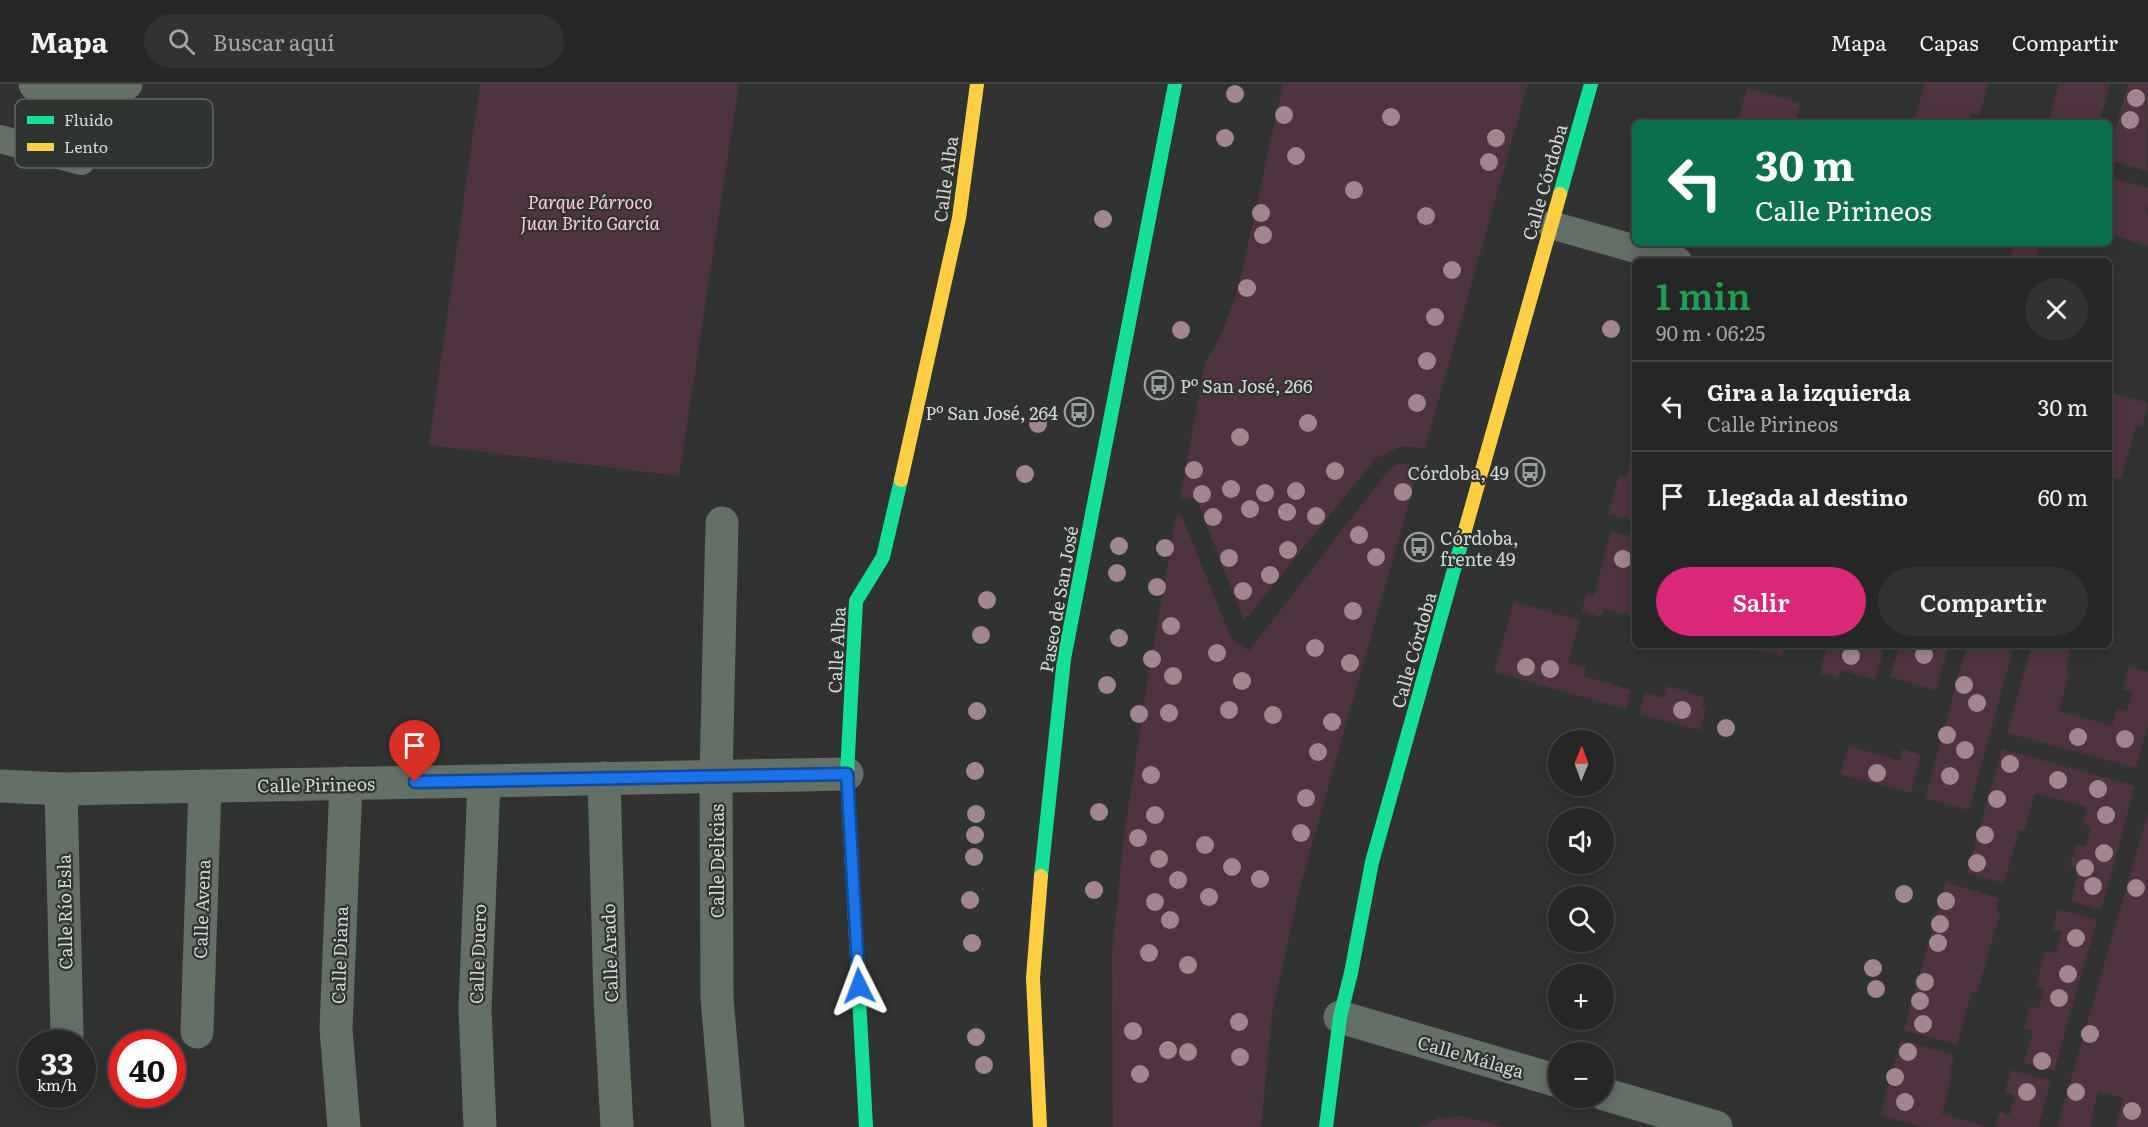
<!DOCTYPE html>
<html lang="es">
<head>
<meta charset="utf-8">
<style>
  body { margin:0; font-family:Literata,serif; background:#313232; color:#f1f3f6; height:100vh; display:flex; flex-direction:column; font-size:22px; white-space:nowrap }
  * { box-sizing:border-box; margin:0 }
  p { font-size:20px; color:#a3a5a7 }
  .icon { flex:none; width:33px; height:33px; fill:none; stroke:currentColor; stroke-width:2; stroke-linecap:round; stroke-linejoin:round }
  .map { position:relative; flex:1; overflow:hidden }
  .side { position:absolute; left:1632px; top:174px; width:480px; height:390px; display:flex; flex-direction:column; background:#252626; border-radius:9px; box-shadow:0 3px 15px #0003,0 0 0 2px #424343 }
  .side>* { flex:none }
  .guide { position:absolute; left:1632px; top:36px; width:480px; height:126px; border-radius:9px; box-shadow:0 3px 15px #0003,0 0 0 2px #424343; background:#0b6e4f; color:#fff; overflow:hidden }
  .needle { width:39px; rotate:1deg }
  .buttons { position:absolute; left:1548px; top:646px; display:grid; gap:12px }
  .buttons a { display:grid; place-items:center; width:66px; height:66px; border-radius:50%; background:#252626; box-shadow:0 3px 15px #0003,0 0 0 2px #424343; font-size:30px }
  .speed { position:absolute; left:18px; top:946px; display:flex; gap:12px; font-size:30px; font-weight:700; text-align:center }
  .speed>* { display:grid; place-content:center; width:78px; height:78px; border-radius:50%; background:#252626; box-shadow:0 3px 15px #0003,0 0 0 2px #424343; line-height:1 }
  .speed small { font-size:15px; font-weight:400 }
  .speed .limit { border:9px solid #d22; background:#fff; color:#111 }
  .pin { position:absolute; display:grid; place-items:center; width:51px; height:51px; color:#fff; margin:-62px -26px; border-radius:50% 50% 50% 0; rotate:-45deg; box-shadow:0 0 6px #0007 }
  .pin .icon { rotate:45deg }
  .me { position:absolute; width:66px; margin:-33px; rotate:357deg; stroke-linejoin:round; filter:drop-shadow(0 0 4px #0008) }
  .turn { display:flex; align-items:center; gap:21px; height:126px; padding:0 24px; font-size:27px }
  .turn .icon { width:78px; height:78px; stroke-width:2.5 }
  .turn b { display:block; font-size:42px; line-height:51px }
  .round { display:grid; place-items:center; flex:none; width:63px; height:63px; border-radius:32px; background:#313232 }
  .headline { display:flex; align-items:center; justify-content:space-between; height:102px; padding:0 24px }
  h1 { font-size:36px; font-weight:600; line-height:45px; color:#1e9e55 }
  .button { display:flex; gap:12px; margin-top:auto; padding:12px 24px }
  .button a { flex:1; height:69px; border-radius:36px; background:#db2777; color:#fff; font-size:24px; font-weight:600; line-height:69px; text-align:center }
  .button a+a { background:#313232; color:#f1f3f6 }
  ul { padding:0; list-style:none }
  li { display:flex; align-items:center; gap:18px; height:90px; padding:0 24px; border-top:2px solid #424343 }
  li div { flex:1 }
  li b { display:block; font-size:22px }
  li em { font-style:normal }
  header { display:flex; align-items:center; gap:36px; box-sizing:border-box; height:84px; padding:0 30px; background:#252626; border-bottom:2px solid #424343 }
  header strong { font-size:28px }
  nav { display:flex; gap:33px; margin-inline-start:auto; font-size:21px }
  .search { width:420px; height:54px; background:#313232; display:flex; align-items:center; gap:15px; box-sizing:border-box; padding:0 21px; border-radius:33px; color:#a3a5a7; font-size:22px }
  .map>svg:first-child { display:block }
</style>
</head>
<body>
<header>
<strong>Mapa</strong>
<div class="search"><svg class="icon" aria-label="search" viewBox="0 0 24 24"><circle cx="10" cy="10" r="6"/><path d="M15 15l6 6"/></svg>Buscar aquí</div>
<nav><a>Mapa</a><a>Capas</a><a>Compartir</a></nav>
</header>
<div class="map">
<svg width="2148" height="1043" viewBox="0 0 2148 1043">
  <rect width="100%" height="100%" fill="#313332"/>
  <!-- green -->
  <g fill="#4e3440">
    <path d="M 480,0 L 739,0 L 679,392 L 429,361 Z"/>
    <path d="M 1283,0 L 1528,0 L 1425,364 L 1401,362 L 1376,374 L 1244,537 L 1197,416 L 1180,414 L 1205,279 L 1222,249 L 1238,206 Z"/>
    <path d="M 1925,0 L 1989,0 L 1979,31 L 1971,29 L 1968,39 L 1913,39 Z"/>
    <path d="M 2059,0 L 2110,0 L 2099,39 L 2048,39 Z"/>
    <path d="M 2128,0 L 2148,0 L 2147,87 L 2109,76 L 2109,70 Z"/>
    <path d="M 1747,4 L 1801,19 L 1795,39 L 1737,39 Z"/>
    <path d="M 2109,93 L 2148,104 L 2148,121 L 2146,129 L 2148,130 L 2148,162 L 2109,150 Z"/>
    <path d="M 2014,159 L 2041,159 L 2036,177 L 2009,177 Z"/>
    <path d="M 2109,308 L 2148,319 L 2142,343 L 2136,342 L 2121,395 L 2109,392 Z"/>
    <path d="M 1632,370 L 1635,370 L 1635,437 L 1608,430 L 1619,391 L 1626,393 Z"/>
    <path d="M 1404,380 L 1419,383 L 1300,803 L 1272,930 L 1261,1043 L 1113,1043 L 1112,870 L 1124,752 L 1147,600 L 1176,432 L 1182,432 L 1231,554 L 1249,567 L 1380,397 L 1395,381 Z"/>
    <path d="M 1611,447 L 1635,453 L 1635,533 L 1604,525 L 1601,533 L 1582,527 L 1586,510 L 1594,512 Z"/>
    <path d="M 1514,518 L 1580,536 L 1568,579 L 1586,584 L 1584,592 L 1631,606 L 1626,625 L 1494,588 Z"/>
    <path d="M 1750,561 L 1785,561 L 1782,572 L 1749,564 Z"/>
    <path d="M 1827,561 L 1863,561 L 1883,567 L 1875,596 L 1841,586 L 1838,594 L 1820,589 Z"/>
    <path d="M 1900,561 L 1949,561 L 1936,606 L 1890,593 Z"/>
    <path d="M 1967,561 L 2014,561 L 1969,726 L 1925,714 Z"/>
    <path d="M 2032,561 L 2051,561 L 2071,567 L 2066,586 L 2070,587 L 2059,627 L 2112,642 L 2117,625 L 2127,628 L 2132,608 L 2123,605 L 2129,582 L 2148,588 L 2148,640 L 2136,684 L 2007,649 Z"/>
    <path d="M 1667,602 L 1704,613 L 1702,623 L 1706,624 L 1700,646 L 1639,630 L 1645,609 L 1664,614 Z"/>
    <path d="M 1849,662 L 1899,677 L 1903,665 L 1921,671 L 1911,709 L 1840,690 Z"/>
    <path d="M 2002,665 L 2135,702 L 2101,826 L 2071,817 L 2079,785 L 2070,782 L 2076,760 L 2086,763 L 2091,743 L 2083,740 L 2087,723 L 2035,709 L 2024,747 L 2019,746 L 2004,799 L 1967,789 Z"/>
    <path d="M 2148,729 L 2148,1043 L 2116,1043 L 2123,1014 L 2098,1007 L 2090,1043 L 2057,1043 Z"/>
    <path d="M 1946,798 L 1999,814 L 1996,827 L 2000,829 L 1977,909 L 1972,907 L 1957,961 L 1904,946 Z"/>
    <path d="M 2058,825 L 2097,836 L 2054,987 L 2024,979 L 2033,947 L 2024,944 L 2030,922 L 2039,925 L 2044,905 L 2036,902 L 2045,867 L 2056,869 L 2062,848 L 2052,845 Z"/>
    <path d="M 1901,956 L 1954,971 L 1949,990 L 1952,991 L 1942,1030 L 1988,1043 L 1923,1043 L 1880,1031 Z"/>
    <path d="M 2011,986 L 2051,997 L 2038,1043 L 1995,1043 L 2000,1028 L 2009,1031 L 2015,1012 L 2005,1009 Z"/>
    <path d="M 1460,1032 L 1505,1043 L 1419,1043 L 1439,1034 Z"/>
  </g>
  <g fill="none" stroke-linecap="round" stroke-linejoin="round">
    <!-- lane -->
    <g stroke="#646f66" stroke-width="28">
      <path d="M 0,55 L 81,77"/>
      <path d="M 1551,141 L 1678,177"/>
    </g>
    <!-- street -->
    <g stroke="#646f66" stroke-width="33">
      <path d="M 35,0 L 47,11 L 105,12 L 126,0"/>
      <path d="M 722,439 L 716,692 L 717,914 L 728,1043"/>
      <path d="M 604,694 L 610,913 L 617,1043"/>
      <path d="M 0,702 L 61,705 L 847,690"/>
      <path d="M 61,705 L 67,951"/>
      <path d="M 1340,933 L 1558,997"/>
      <path d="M 197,948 L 205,702"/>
      <path d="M 1604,1010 L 1716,1043"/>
      <path d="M 344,1043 L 336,945 L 346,699"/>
      <path d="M 480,1043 L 475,925 L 484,697"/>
    </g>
    <!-- fast -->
    <g stroke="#16e098" stroke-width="14">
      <path d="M 1560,110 L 1591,0"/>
      <path d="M 1041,792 L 1064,575 L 1175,0"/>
      <path d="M 866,1043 L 847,690 L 856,517 L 883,473 L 901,396"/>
      <path d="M 1326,1043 L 1340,933 L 1351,889 L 1372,778 L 1462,457"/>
    </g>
    <!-- slow -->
    <g stroke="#ffcf43" stroke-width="14">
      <path d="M 901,396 L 959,134 L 977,0"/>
      <path d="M 1462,457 L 1560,110"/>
      <path d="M 1040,1043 L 1033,894 L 1041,792"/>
    </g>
  </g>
  <!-- trees -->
  <g fill="#a18691">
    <circle cx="1235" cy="10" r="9"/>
    <circle cx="2136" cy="14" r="9"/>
    <circle cx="1284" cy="31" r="9"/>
    <circle cx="1391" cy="33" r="9"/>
    <circle cx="2130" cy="36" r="9"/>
    <circle cx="1225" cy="54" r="9"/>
    <circle cx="1496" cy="54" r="9"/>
    <circle cx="1296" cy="72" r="9"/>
    <circle cx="1489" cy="78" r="9"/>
    <circle cx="1354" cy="106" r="9"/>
    <circle cx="1261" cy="129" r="9"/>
    <circle cx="1426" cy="132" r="9"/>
    <circle cx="1103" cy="135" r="9"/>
    <circle cx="1263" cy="151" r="9"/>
    <circle cx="1452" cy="186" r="9"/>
    <circle cx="1247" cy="204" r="9"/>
    <circle cx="1435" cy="233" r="9"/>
    <circle cx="1611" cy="245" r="9"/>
    <circle cx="1181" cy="246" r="9"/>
    <circle cx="1427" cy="277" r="9"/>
    <circle cx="1417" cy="319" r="9"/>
    <circle cx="1308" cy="339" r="9"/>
    <circle cx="1038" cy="340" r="9"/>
    <circle cx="1240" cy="353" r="9"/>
    <circle cx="1194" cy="386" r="9"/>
    <circle cx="1335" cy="387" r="9"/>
    <circle cx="1025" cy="390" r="9"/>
    <circle cx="1231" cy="405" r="9"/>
    <circle cx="1296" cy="407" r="9"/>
    <circle cx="1403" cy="408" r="9"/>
    <circle cx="1265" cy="409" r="9"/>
    <circle cx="1202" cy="410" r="9"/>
    <circle cx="1250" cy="425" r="9"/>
    <circle cx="1287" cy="428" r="9"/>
    <circle cx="1316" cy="432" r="9"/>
    <circle cx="1213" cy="433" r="9"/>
    <circle cx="1359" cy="451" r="9"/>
    <circle cx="1119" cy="462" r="9"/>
    <circle cx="1165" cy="464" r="9"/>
    <circle cx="1288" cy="466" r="9"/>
    <circle cx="1376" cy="473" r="9"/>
    <circle cx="1229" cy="474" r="9"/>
    <circle cx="1623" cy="475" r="9"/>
    <circle cx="1117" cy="489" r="9"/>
    <circle cx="1270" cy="491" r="9"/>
    <circle cx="1157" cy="503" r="9"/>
    <circle cx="1243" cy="507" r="9"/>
    <circle cx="987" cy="516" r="9"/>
    <circle cx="1353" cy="527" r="9"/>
    <circle cx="1171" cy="542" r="9"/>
    <circle cx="981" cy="551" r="9"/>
    <circle cx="1119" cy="554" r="9"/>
    <circle cx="1315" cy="564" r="9"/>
    <circle cx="1217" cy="569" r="9"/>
    <circle cx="1924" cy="571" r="9"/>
    <circle cx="1851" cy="572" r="9"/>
    <circle cx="1152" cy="575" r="9"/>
    <circle cx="1350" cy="579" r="9"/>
    <circle cx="1526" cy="583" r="9"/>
    <circle cx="1550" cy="585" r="9"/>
    <circle cx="1173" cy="592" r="9"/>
    <circle cx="1242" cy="597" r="9"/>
    <circle cx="1107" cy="601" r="9"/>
    <circle cx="1964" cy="601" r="9"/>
    <circle cx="1977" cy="619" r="9"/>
    <circle cx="1229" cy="626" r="9"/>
    <circle cx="1682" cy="626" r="9"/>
    <circle cx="977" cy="627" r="9"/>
    <circle cx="1169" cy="629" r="9"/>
    <circle cx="1139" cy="630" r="9"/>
    <circle cx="1273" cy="631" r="9"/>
    <circle cx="1332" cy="638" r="9"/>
    <circle cx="1726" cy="644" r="9"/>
    <circle cx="1947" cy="651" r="9"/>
    <circle cx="2078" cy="653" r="9"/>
    <circle cx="2125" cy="655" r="9"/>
    <circle cx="1965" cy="666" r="9"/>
    <circle cx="1318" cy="668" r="9"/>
    <circle cx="2010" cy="680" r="9"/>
    <circle cx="975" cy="687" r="9"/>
    <circle cx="1877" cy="689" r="9"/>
    <circle cx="1151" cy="691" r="9"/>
    <circle cx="1950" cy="692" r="9"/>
    <circle cx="2058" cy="696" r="9"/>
    <circle cx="2098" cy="705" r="9"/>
    <circle cx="1306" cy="714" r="9"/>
    <circle cx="1997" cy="715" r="9"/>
    <circle cx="1099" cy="728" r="9"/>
    <circle cx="976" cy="730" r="9"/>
    <circle cx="1155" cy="731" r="9"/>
    <circle cx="2106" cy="731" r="9"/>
    <circle cx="1301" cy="749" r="9"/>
    <circle cx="975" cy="751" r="9"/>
    <circle cx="1985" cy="751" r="9"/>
    <circle cx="1138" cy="754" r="9"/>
    <circle cx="1205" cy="761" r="9"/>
    <circle cx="2104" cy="769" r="9"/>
    <circle cx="974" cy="773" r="9"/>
    <circle cx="1159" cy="775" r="9"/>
    <circle cx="1977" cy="779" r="9"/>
    <circle cx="1232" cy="783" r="9"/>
    <circle cx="2085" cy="784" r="9"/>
    <circle cx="1260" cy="795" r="9"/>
    <circle cx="1178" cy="796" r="9"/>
    <circle cx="2093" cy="802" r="9"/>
    <circle cx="2136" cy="804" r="9"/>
    <circle cx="1094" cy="806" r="9"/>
    <circle cx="1904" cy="810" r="9"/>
    <circle cx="1209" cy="813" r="9"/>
    <circle cx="970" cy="816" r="9"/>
    <circle cx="1946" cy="817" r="9"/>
    <circle cx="1155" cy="818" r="9"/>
    <circle cx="1170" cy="836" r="9"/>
    <circle cx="1940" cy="840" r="9"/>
    <circle cx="2076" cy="854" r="9"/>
    <circle cx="972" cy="859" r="9"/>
    <circle cx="1938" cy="859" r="9"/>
    <circle cx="1149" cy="869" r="9"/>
    <circle cx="1188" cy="881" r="9"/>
    <circle cx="1873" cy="884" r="9"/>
    <circle cx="2068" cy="890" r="9"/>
    <circle cx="1925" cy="898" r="9"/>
    <circle cx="1876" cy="905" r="9"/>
    <circle cx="2059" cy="914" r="9"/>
    <circle cx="1920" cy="917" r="9"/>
    <circle cx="1239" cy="938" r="9"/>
    <circle cx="1923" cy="940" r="9"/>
    <circle cx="1133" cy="947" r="9"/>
    <circle cx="2090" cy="950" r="9"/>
    <circle cx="976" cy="953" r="9"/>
    <circle cx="1168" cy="966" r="9"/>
    <circle cx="1188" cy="968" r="9"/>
    <circle cx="1908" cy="968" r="9"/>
    <circle cx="1240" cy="973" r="9"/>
    <circle cx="2042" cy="977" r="9"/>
    <circle cx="984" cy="981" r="9"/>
    <circle cx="1140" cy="990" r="9"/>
    <circle cx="1895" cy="993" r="9"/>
    <circle cx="2027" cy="1008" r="9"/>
    <circle cx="2076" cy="1008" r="9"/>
    <circle cx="1905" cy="1018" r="9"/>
    <circle cx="2132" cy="1027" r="9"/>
  </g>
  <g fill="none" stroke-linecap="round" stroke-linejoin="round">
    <!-- route casing -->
    <g stroke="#114b97" stroke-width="15">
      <path id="route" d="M 415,698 L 847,690 L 859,902"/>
    </g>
    <!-- route -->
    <use href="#route" stroke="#1a73e8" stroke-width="10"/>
  </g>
  <!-- icons -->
  <defs>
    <g id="bus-ring" transform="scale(1.5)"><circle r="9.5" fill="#303431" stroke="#9b9e9c" stroke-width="1.5"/><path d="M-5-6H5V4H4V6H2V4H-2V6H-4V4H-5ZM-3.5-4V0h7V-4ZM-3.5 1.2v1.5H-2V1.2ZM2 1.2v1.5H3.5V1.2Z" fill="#9b9e9c"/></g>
  </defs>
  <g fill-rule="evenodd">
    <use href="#bus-ring" x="1159" y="301"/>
    <use href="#bus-ring" x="1079" y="328"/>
    <use href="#bus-ring" x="1530" y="388"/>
    <use href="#bus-ring" x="1419" y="463"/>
  </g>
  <g text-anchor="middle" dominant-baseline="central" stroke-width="4.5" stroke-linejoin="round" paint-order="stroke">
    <!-- street labels -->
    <g font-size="18" fill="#d4d7d5" stroke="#303431">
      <text transform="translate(945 95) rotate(-82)">Calle Alba</text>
      <text transform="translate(1544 98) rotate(-74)">Calle Córdoba</text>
      <text transform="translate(1058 515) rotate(-80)">Paseo de San José</text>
      <text transform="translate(836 566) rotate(-87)">Calle Alba</text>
      <text transform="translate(1413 566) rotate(-74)">Calle Córdoba</text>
      <text transform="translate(316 700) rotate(-1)">Calle Pirineos</text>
      <text transform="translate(716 777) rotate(-90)">Calle Delicias</text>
      <text transform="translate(201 825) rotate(-88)">Calle Avena</text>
      <text transform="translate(64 828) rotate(-91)">Calle Río Esla</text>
      <text transform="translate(609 869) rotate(-92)">Calle Arado</text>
      <text transform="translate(477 870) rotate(-88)">Calle Duero</text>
      <text transform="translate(339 871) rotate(-88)">Calle Diana</text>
      <text transform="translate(1471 972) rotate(16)">Calle Málaga</text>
    </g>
    <!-- park labels -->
    <g font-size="18" font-style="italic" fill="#fcc9de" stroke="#303431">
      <text x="590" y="117">Parque Párroco<tspan x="590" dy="21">Juan Brito García</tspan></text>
    </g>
    <!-- poi labels -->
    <g font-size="18" fill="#d4d7d5" stroke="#303431" text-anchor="start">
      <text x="1180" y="301">Pº San José, 266</text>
      <text x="1058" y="328" text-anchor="end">Pº San José, 264</text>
      <text x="1509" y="388" text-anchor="end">Córdoba, 49</text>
      <text x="1440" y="453">Córdoba,<tspan x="1440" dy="21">frente 49</tspan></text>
    </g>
  </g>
  <!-- legend -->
  <rect x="15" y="15" width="198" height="69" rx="9" fill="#303431" stroke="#616562" stroke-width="1.5"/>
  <rect x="27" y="32" width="27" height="8" fill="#16e098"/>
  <rect x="27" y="59" width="27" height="8" fill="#ffcf43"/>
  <g font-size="16" fill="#d4d7d5">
    <text x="64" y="42">Fluido</text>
    <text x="64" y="69">Lento</text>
  </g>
</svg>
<div class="buttons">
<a><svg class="needle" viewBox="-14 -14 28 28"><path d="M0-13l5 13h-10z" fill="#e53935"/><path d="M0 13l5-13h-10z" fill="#a3a5a7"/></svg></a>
<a><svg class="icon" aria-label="sound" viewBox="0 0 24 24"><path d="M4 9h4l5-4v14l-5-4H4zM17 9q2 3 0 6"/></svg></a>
<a><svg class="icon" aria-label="search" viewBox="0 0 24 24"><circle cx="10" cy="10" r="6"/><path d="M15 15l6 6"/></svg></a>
<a>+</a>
<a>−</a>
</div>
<div class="speed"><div>33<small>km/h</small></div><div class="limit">40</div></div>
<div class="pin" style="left:415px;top:698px;background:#d93025"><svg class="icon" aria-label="arrive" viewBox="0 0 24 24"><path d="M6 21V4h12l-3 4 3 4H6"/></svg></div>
<svg class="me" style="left:859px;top:902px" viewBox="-20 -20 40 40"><path d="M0-17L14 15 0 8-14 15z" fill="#1a73e8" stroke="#fff" stroke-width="4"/></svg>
<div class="guide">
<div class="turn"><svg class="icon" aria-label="left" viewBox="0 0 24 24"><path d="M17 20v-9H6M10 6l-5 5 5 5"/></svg><div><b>30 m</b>Calle Pirineos</div></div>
</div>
<section class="side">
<div class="headline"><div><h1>1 min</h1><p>90 m · 06:25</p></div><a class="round"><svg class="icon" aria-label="close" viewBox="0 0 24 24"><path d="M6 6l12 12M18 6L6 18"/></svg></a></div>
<ul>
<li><svg class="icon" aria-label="left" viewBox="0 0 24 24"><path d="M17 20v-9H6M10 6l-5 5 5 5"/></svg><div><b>Gira a la izquierda</b><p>Calle Pirineos</p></div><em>30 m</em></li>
<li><svg class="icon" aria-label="arrive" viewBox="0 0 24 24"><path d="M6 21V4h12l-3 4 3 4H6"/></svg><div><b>Llegada al destino</b></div><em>60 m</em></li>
</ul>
<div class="button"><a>Salir</a><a>Compartir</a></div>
</section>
</div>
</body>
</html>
